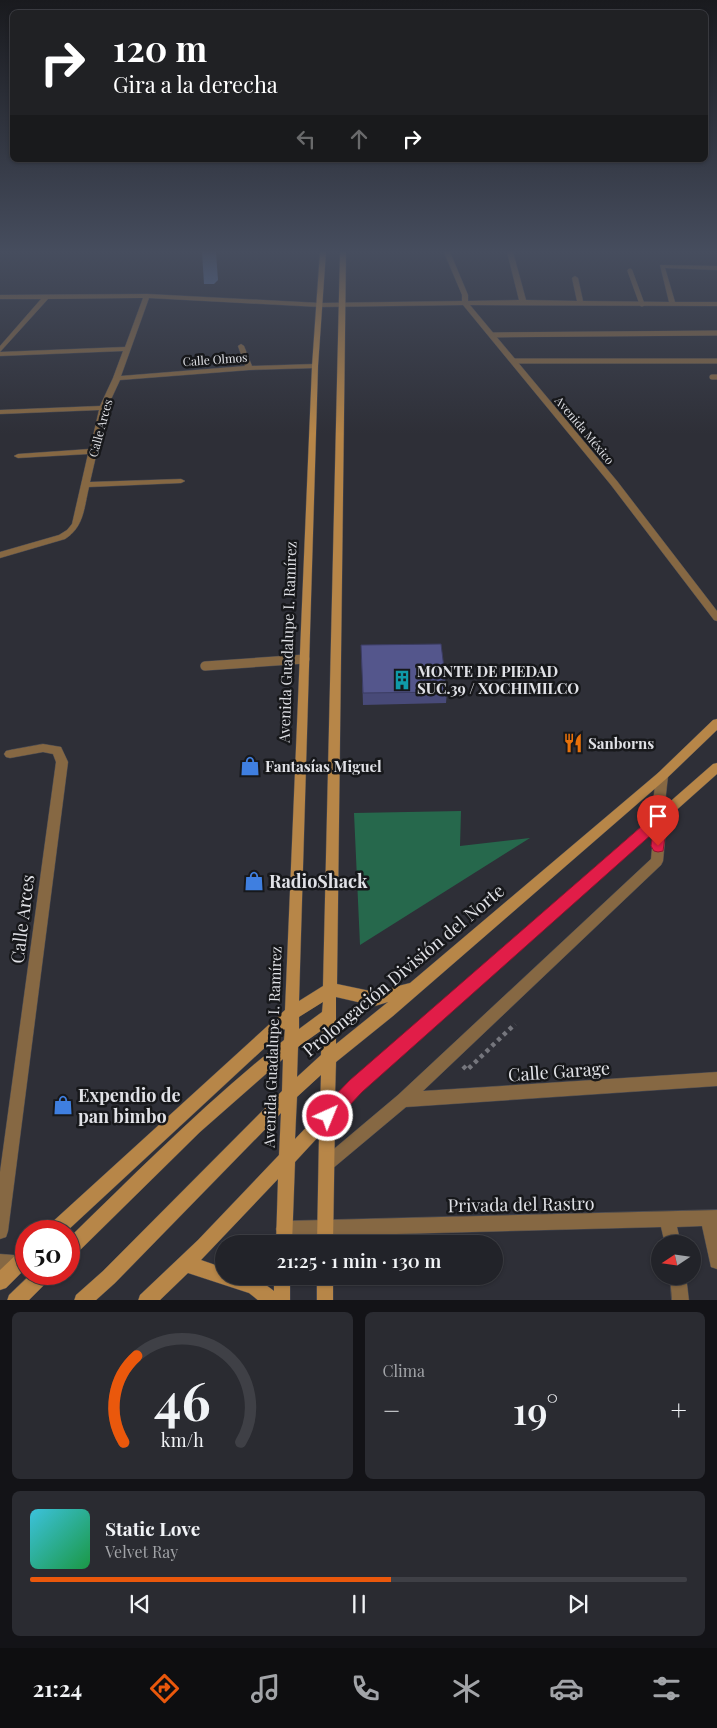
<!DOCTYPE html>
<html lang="es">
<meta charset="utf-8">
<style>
:root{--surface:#222329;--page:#2a2b31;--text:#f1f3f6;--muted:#a2a4a8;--line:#3f4046;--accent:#ea580c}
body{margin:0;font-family:"Playfair Display",serif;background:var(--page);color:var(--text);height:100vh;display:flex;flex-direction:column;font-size:19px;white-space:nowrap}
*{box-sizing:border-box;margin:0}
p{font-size:16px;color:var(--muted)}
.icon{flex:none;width:28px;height:28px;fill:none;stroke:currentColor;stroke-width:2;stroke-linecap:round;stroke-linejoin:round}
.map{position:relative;height:1300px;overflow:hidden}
.sheet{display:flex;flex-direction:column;gap:12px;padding:12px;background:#131317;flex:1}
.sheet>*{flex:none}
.top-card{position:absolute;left:10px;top:10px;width:698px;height:152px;border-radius:8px;box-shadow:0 1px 4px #0004,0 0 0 1px var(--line);background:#202124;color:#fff;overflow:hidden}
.needle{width:32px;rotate:257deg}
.buttons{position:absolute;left:651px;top:1235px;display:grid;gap:10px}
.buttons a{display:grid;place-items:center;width:50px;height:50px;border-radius:50%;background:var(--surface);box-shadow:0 1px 4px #0004,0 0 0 1px var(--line);font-size:25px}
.speed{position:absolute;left:15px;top:1220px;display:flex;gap:10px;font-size:25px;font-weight:700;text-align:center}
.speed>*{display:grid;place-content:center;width:65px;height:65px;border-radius:50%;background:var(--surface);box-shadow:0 1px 4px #0004,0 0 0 1px var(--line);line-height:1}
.speed .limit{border:8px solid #d22;background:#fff;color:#111}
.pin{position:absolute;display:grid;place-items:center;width:42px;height:42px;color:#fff;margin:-51px -21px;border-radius:50% 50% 50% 0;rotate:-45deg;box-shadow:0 0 5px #0007}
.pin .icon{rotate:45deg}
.me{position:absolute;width:55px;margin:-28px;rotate:44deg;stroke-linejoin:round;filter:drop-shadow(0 0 4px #0008)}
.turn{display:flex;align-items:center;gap:18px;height:105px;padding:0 20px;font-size:22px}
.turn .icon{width:65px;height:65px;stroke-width:2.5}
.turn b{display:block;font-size:35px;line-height:42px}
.lanes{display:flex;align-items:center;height:48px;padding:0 20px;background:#0003;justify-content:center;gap:25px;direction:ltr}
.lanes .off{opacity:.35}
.big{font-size:38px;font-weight:600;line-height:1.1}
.sheet .card{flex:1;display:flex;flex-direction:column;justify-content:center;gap:8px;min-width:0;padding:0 18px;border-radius:8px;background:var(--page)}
.sheet .dial{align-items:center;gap:0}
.dial svg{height:130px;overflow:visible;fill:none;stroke:var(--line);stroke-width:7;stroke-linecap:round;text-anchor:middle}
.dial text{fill:var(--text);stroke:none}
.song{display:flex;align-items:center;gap:15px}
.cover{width:60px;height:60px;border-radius:8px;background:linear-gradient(135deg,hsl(190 70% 55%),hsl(140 70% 35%))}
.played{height:5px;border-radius:2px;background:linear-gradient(90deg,var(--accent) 55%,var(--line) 55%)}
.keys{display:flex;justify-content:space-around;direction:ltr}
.heat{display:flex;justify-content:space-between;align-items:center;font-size:28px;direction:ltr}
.sheet .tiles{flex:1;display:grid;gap:12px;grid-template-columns:1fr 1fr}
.card:last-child{grid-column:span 2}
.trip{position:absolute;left:215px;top:1235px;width:288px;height:50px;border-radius:25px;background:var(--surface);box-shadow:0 1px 4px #0004,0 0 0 1px var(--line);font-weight:600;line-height:50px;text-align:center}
.menu{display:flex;height:80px;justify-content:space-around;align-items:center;background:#0e0e10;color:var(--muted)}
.menu .icon{width:35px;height:35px}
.menu .current{color:var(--accent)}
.menu b{font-size:22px;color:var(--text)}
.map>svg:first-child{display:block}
.green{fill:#26684c}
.water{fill:#607caf}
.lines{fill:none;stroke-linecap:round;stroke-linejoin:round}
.service-far1-casing{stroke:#4a4b53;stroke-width:5.5}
.service-casing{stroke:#4a4b53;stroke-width:10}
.minor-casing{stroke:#4a4b53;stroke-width:1}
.secondary-casing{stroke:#4a4b53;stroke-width:1}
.path{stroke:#75767d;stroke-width:4.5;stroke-dasharray:4 4;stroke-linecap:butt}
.service-far1{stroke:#866843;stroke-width:5}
.service{stroke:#866843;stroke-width:9}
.minor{fill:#866843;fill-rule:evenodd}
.secondary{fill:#b78648;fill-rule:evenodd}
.wall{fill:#484a78}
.building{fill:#54568c;stroke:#3b3c62}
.route{fill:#e11d48;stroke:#92132f}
.labels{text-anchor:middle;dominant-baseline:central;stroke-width:5;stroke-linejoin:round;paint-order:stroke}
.far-street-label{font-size:12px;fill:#e0e1e6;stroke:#17181b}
.street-label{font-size:15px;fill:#e0e1e6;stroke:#17181b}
.poi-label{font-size:15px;font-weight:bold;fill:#e0e1e6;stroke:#17181b;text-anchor:start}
.near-poi-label{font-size:18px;font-weight:bold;fill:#e0e1e6;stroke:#17181b;text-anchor:start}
.near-street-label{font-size:18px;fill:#e0e1e6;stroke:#17181b}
</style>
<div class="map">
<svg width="717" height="1301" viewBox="0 0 717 1301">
<rect width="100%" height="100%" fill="#2e2f37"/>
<polygon class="green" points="461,811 460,846 530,838 360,945 354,813"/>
<polygon class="water" points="202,252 216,252 218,280 214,284 204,284"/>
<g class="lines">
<defs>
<g id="service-far1">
<polyline points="630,271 642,304"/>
<polyline points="492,335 717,333"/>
<polyline points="514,361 717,361"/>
<polyline points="712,377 717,377"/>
</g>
<polyline id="service" points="205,666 305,659"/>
<g id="minor">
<path d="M444,252h6l18,43v6l51,-1 -12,-48h6l13,48 51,1 -5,-23 3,-2 3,2 5,23 86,1 -9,-37 57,1v4l-52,-2 10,34h42v4l-247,-1 147,176 100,130v10l-3,-1 -103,-135 -148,-180 -143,2 -171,-9 -28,78 124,-10 -7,-20 3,-2 3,2 8,20 63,-2 3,2 -3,2 -66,2 -129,10 -13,28 -17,74 91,-3 4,2 -4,2 -92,4c-5,21 -5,40 -24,52l-65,19v-6l59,-17 8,-5 5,-6 16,-70 -70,4 -4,-2 4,-2 72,-5 9,-39 -99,4v-4l100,-4 13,-28 10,-27 -123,5v-10l41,-47h-41v-4l147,-1 173,9 142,-2v-6zM143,298l-18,49 -125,5 48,-53z"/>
<polygon points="43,744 61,747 68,762 8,1231 6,1237 0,1239 0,1172 56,762 53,754 43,752 10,758 6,757 4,754 6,751 10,750"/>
<polygon points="662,771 666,773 668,776 665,803 667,817 663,861 661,865 423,1091 717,1072 717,1086 406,1107 332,1169 327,1172 322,1169 319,1164 322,1159 398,1095 651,859 655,817 653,803 656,776 658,773"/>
<polygon points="717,1210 717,1269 711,1267 702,1226 677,1227 681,1244 665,1244 661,1227 284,1237 278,1235 276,1229 278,1223 284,1221"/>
<polygon points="0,1254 26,1256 26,1272 0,1270"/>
<polygon points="670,1276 686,1276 689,1301 672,1301"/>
</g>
<g id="secondary">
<path d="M320,252h6l-8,114 -19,635 24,-15 17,-734h6l-9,732 38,8 35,-9 248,-210 55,-53 4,-1v11l-51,49 -273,237 -57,46 -1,35 16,-16 362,-317 4,-1v11l-356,317 -26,28 -2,125h-16l2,-108 -24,26 -3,82h-16l2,-65 -77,81 23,8v8c25,0 29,-1 50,15v-15h16v25h-31l-10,-8 -61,-20 -29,28h-21l2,-6 58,-55 81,-85 2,-42 -166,170 -20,18h-21l2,-6 27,-24 179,-180 1,-32 -83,73 -125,123 -6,2v-19c70,-68 138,-137 215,-198l1,-11 -218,202h-20l2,-6 236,-215 27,-644zM336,997l39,9 13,-4 -52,42zM323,1002l-1,10 -23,17v-12zM322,1030l-1,25 -24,22 1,-30zM321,1075l-1,38 -25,26 2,-42z"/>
<polygon points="26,1249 26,1268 6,1288 0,1290 0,1270 20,1251"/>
<polygon points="31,1274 51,1274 49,1280 28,1301 7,1301 9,1295"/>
<rect x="317" y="1276" width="16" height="25"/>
</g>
</defs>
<use href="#service-far1" class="service-far1-casing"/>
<use href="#service" class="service-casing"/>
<use href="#minor" class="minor-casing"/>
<use href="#secondary" class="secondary-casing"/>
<polyline class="path" points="463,1066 467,1070 515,1024"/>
<use href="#service-far1" class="service-far1"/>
<use href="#service" class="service"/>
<use href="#minor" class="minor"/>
<use href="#secondary" class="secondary"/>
</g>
<polygon class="wall" points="361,645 447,692 446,703 363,705"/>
<polygon class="building" points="441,644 447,692 363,693 361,645"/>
<linearGradient id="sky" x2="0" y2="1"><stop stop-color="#191a1e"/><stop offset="0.58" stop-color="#464d5e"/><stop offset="1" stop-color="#464d5e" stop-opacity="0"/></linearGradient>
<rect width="717" height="434" fill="url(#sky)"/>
<polygon class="route" points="661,812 666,813 668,817 663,851 658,852 654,851 651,846 653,833 362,1092 334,1122 328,1124 322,1122 319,1116 322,1109 350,1080 657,813"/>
<defs>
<symbol id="building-bare" viewBox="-9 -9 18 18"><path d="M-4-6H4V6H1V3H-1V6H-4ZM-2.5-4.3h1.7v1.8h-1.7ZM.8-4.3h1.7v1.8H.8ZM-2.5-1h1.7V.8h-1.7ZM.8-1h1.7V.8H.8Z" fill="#0f9aa8" stroke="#17181b" stroke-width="2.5" paint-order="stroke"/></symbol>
<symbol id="restaurant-bare" viewBox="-9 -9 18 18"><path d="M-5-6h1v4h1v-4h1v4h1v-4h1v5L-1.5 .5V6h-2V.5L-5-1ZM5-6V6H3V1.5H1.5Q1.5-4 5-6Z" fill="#e8710a" stroke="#17181b" stroke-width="2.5" paint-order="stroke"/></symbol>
<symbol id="shop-bare" viewBox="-9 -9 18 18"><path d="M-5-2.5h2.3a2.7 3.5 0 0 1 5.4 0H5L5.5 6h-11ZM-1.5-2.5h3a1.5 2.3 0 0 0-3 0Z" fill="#3f7fe0" stroke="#17181b" stroke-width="2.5" paint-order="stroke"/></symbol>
</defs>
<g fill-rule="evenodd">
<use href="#building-bare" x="388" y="666" width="28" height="28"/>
<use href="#restaurant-bare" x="559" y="729" width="28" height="28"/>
<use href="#shop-bare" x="236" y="752" width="28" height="28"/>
<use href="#shop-bare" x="240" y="867" width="28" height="28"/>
<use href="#shop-bare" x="49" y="1091" width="28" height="28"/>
</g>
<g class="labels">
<g class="far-street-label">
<text transform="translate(215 359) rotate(-4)">Calle Olmos</text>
<text transform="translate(100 428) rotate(-75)">Calle Arces</text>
<text transform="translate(585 430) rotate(50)">Avenida México</text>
</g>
<g class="street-label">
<text transform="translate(287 642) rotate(-88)">Avenida Guadalupe I. Ramírez</text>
<text transform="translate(272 1047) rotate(-88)">Avenida Guadalupe I. Ramírez</text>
</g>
<g class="poi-label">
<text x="417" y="671">MONTE DE PIEDAD<tspan x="417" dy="17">SUC.39 / XOCHIMILCO</tspan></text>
<text x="588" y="743">Sanborns</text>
<text x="265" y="766">Fantasías Miguel</text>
</g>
<g class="near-poi-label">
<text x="269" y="881">RadioShack</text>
<text x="78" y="1095">Expendio de<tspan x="78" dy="21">pan bimbo</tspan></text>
</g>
<g class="near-street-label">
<text transform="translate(22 919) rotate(-83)">Calle Arces</text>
<text transform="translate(403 970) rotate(-40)">Prolongación División del Norte</text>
<text transform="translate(559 1071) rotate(-4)">Calle Garage</text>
<text transform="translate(521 1204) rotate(-1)">Privada del Rastro</text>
</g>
</g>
</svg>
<div class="buttons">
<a><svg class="needle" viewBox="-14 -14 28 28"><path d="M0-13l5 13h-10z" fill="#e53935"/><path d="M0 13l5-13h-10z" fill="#a2a4a8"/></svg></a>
</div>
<div class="speed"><div class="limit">50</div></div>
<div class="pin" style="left:658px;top:846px;background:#d93025"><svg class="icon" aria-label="arrive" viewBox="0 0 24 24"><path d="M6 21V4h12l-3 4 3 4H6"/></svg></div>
<svg class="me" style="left:328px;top:1116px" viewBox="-20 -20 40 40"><circle r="17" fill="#e11d48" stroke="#fff" stroke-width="3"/><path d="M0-11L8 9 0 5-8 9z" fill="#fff"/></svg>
<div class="trip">21:25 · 1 min · 130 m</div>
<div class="top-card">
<div class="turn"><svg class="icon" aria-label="right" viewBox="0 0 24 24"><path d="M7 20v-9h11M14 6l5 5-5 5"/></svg><div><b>120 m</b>Gira a la derecha</div></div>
<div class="lanes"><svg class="icon off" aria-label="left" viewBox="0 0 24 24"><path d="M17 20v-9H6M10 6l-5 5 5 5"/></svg><svg class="icon off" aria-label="ahead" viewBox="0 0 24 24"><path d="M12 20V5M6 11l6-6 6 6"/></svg><svg class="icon" aria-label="right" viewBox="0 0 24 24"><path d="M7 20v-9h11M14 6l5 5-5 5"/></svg></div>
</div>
</div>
<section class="sheet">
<div class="tiles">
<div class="card dial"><svg viewBox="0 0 100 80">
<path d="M14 69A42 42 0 1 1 86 69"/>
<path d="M14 69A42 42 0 0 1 22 16" stroke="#ea580c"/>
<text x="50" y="56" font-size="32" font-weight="700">46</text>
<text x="50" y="72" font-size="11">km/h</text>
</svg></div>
<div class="card"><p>Clima</p>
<div class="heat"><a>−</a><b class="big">19°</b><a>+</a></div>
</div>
<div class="card">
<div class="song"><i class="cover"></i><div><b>Static Love</b><p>Velvet Ray</p></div></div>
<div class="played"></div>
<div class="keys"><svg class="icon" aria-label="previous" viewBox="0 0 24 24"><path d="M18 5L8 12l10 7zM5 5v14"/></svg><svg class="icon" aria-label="pause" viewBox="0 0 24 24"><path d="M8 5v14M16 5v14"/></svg><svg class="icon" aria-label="next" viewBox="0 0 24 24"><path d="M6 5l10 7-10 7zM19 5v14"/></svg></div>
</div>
</div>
</section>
<nav class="menu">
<b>21:24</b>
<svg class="icon current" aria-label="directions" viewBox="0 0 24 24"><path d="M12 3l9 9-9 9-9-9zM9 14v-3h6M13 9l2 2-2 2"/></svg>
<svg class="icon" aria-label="music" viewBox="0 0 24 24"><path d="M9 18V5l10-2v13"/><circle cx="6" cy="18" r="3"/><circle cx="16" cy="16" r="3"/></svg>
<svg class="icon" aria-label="phone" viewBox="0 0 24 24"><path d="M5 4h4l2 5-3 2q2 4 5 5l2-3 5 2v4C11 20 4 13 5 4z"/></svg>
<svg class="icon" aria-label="climate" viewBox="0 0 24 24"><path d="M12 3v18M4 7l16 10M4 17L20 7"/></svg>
<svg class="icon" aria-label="car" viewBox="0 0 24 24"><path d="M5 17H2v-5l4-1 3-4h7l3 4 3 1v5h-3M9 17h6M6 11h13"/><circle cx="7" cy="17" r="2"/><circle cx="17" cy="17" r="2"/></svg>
<svg class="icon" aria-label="filters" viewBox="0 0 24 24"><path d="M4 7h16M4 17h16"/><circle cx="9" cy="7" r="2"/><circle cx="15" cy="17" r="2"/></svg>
</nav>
